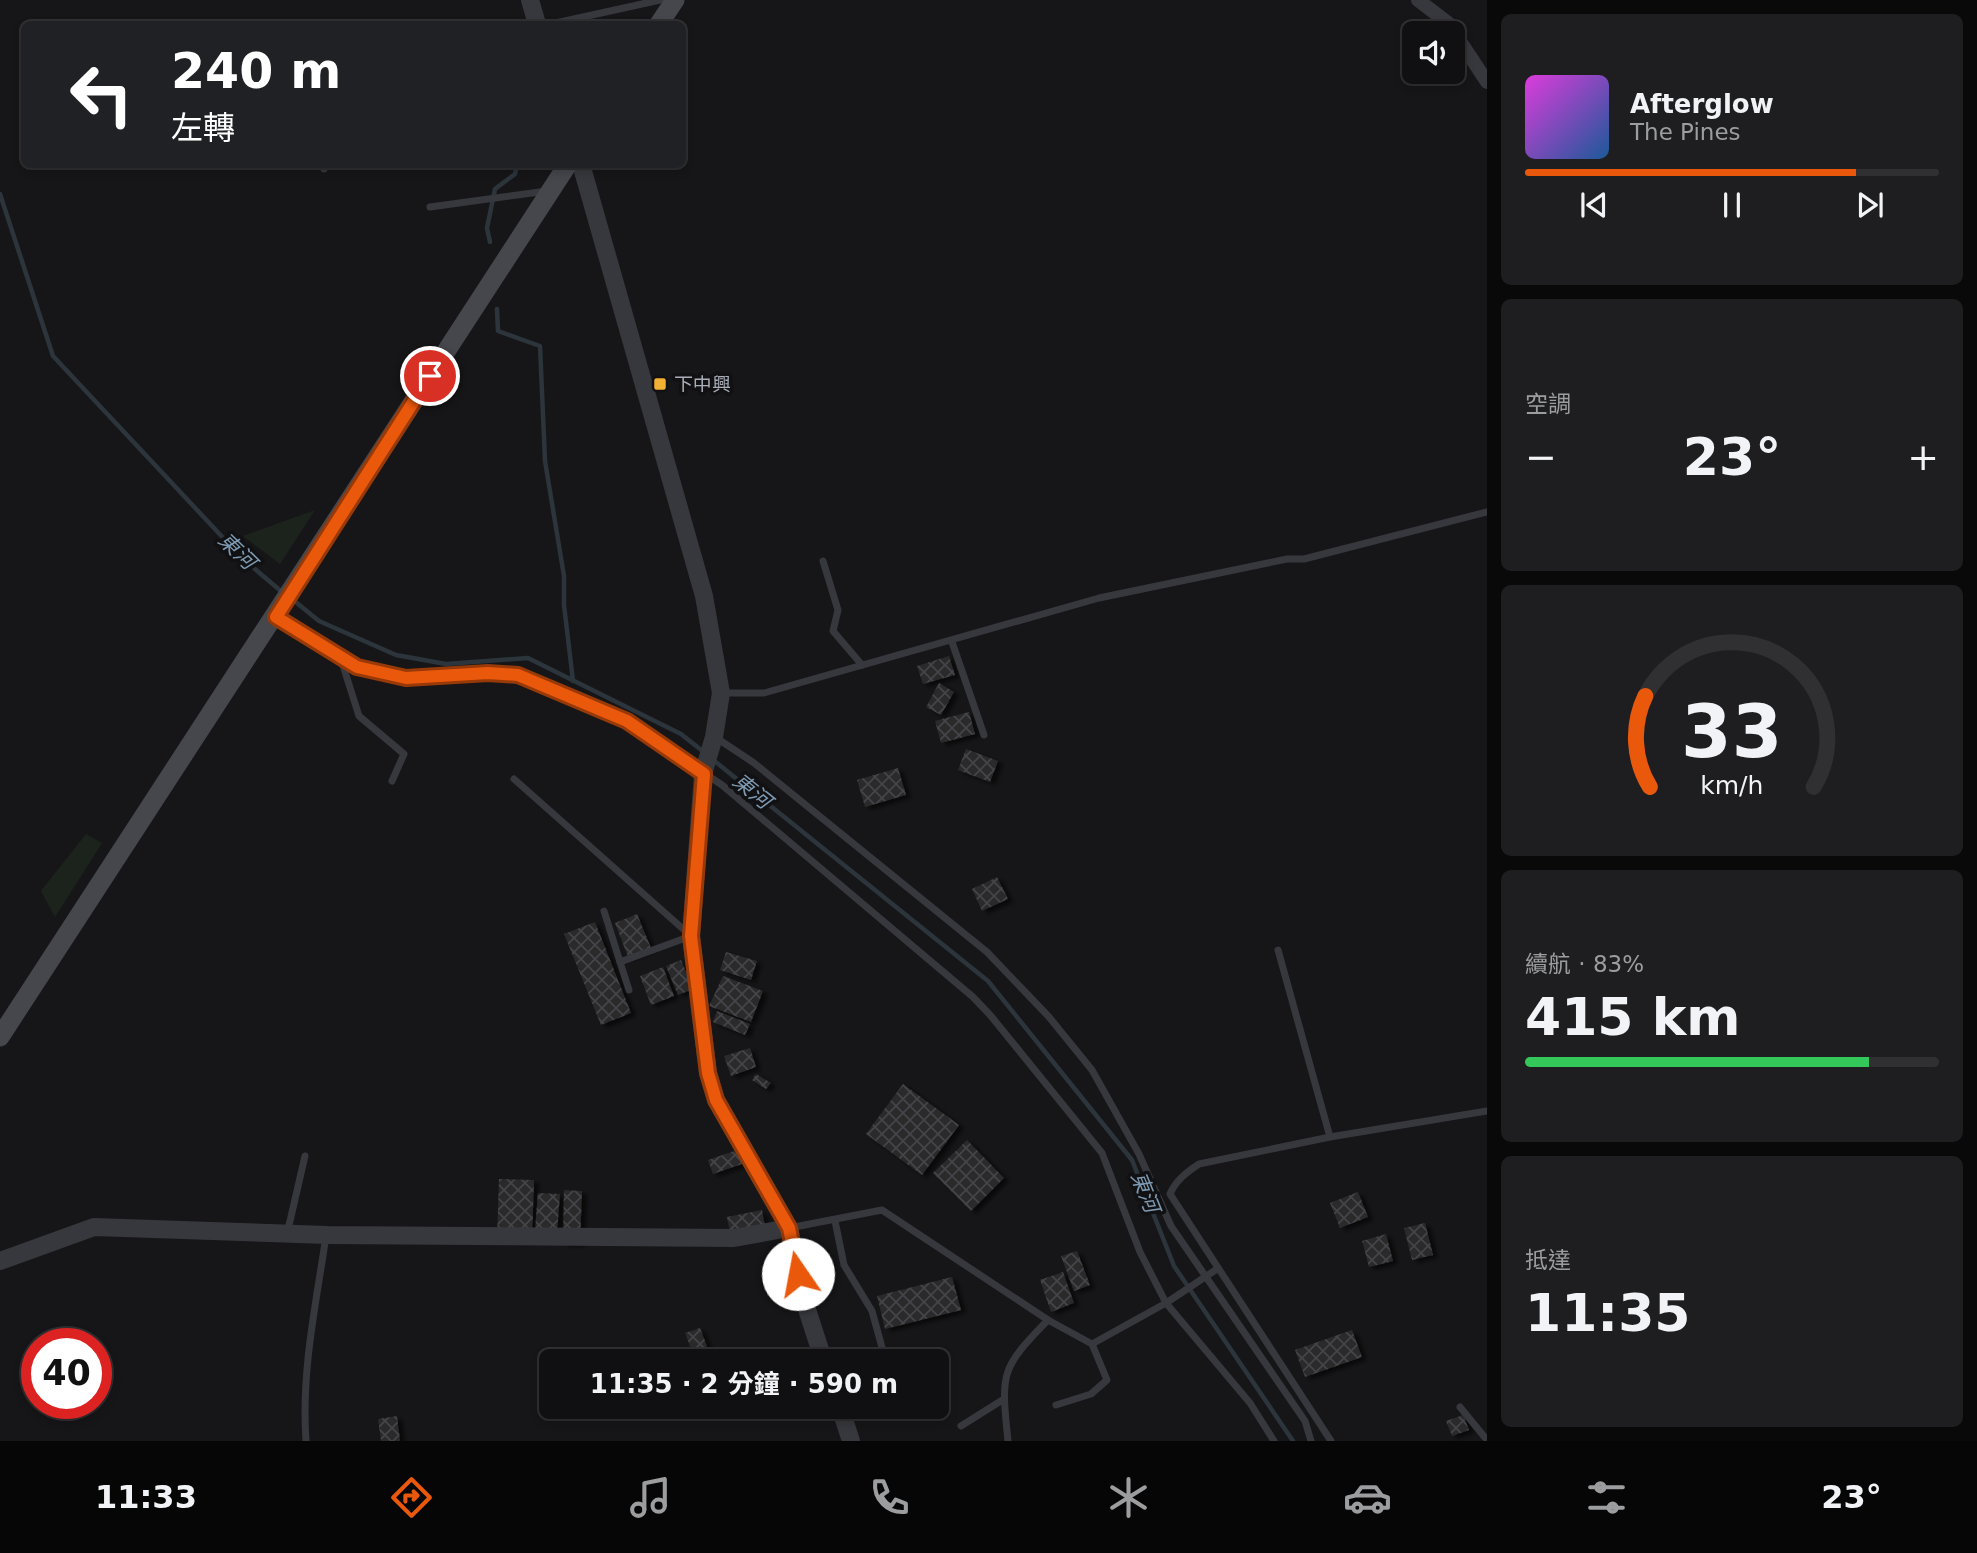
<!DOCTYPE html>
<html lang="zh-TW">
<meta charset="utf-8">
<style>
:root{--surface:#101012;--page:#1e1e20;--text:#f1f3f6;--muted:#9c9d9f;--line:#303032;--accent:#ea580c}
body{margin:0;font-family:"DejaVu Sans","Noto Sans TC",sans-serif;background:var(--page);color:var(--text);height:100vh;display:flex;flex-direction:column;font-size:26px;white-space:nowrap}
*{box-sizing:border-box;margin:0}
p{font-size:23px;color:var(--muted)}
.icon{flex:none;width:38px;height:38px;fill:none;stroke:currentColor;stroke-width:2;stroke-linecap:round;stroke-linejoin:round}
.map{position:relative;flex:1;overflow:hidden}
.sheet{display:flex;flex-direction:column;gap:14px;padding:14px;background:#09090a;width:490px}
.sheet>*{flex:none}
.banner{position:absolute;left:21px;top:21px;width:665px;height:147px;border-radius:10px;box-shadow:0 4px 10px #0003,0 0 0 2px var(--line);background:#202124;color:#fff;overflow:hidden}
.buttons{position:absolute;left:1402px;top:21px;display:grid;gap:14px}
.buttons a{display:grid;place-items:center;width:63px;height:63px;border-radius:10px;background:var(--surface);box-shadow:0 4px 10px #0003,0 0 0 2px var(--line);font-size:35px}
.speed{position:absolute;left:21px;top:1328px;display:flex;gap:14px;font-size:35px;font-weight:700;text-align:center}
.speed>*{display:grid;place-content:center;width:91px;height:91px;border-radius:50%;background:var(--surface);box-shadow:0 4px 10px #0003,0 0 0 2px var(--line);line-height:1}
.speed .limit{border:10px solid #d22;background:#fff;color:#111}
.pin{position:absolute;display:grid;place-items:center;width:60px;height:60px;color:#fff;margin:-30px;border:4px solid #fff;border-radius:50%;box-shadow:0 2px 7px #0007}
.me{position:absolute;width:77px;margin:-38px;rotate:348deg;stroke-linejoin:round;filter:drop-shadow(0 0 5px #0008)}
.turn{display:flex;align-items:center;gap:24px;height:147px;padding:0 35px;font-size:32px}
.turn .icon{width:91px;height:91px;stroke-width:2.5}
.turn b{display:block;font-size:49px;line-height:60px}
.big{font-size:52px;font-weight:700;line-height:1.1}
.sheet .tile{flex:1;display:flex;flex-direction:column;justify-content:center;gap:10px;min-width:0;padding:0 24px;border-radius:10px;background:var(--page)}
.sheet .dial{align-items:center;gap:0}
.dial svg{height:182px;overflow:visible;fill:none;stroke:var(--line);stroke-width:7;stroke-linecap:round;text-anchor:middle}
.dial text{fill:var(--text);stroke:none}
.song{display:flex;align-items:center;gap:21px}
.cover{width:84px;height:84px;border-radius:10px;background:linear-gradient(135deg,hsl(300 70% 55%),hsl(210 70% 35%))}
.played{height:7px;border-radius:4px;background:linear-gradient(90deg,var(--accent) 80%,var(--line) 80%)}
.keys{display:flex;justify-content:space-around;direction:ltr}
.heat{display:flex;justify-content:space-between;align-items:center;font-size:38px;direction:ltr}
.charge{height:10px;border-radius:5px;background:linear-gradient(90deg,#34c759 83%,var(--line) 0)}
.trip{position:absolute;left:539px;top:1349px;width:410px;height:70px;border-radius:10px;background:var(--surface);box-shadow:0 4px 10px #0003,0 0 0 2px var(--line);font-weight:700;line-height:70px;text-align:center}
.tabs{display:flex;height:112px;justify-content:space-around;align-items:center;background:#060607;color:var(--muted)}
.tabs .icon{width:49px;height:49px}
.tabs .current{color:var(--accent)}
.tabs b{font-size:32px;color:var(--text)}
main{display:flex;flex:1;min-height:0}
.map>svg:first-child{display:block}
.green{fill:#1c231d}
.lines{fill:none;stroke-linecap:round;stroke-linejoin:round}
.stream{stroke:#2c353c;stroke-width:4.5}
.building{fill:url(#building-cross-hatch);filter:url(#shadow)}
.service{stroke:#37383d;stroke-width:7}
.minor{stroke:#37383d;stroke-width:14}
.tertiary{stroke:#37383d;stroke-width:18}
.secondary{stroke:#45474d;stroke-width:19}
.route-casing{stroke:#983908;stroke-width:18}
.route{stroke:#ea580c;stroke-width:12}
.poi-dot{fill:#f2b134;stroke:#111113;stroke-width:2.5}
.labels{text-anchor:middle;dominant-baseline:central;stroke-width:7;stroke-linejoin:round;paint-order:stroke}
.poi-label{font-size:19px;fill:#a8adb8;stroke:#111113;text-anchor:start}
.water-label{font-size:21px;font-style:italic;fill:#7f9bb3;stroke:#111113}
</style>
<main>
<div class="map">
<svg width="1487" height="1441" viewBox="0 0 1487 1441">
<defs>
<pattern id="building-cross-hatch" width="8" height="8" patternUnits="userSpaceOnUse" patternTransform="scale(1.75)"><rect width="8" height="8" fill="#29292c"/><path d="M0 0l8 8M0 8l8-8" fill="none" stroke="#454548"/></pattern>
<filter id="shadow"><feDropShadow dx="5" dy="3" stdDeviation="2" flood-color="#0009"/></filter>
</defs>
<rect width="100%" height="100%" fill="#161618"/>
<g class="green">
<polygon points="315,510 280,564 243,536"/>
<polygon points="86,834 102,843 55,917 41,891"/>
</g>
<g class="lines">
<g class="stream">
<polyline points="0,194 53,356 242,558 282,592"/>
<polyline points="490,242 487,228 495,189 515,174 517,164"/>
<polyline points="497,309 498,331 540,346 545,461 564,576 564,605 573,681"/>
<polyline points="292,599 319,621 396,655 446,664 528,658 681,734 705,753"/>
<polyline points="712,759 988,981 1132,1160 1174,1266 1293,1441"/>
</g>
</g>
<g class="building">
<polygon points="949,656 955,675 923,684 917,666"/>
<polygon points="939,683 954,692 941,715 926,707"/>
<polygon points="969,712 975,734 941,743 935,721"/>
<polygon points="966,749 998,761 990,782 958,770"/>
<polygon points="898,768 906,795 865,807 857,780"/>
<polygon points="997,877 1008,899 982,911 972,889"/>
<polygon points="637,914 651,948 628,957 615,923"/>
<polygon points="595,922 631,1013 601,1025 564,934"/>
<polygon points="726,952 757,961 751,980 720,970"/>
<polygon points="681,960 693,989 678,995 666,966"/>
<polygon points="663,967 674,996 651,1005 640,976"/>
<polygon points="723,976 763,991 751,1022 709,1006"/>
<polygon points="717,1011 750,1024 745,1035 713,1022"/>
<polygon points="750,1048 756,1067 731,1076 724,1056"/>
<polygon points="756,1074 771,1083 766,1089 752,1080"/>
<polygon points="903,1084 959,1125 922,1175 866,1134"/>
<polygon points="967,1140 1004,1178 971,1211 933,1173"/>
<polygon points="737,1150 742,1164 713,1174 708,1160"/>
<polygon points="499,1179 534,1180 532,1241 497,1239"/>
<polygon points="564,1190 582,1191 580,1244 563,1243"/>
<polygon points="1358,1192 1368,1217 1340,1228 1330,1203"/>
<polygon points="538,1193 560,1194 557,1233 535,1231"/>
<polygon points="762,1210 766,1231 731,1238 727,1217"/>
<polygon points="1425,1223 1433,1255 1412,1260 1404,1228"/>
<polygon points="1386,1234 1393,1261 1369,1267 1362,1241"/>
<polygon points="1077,1251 1090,1285 1074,1291 1061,1256"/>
<polygon points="1063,1272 1074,1303 1051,1312 1040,1280"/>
<polygon points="952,1277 961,1310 885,1329 877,1296"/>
<polygon points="700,1328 713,1362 696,1362 685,1333"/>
<polygon points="1352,1330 1362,1357 1305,1377 1295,1350"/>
<polygon points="1463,1415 1469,1430 1452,1436 1446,1421"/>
<polygon points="397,1416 400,1441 381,1441 378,1419"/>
</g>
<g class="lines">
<g class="service">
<polyline points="551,24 660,0"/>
<polyline points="324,164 324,169"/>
<polyline points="430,207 547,191"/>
<polyline points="823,561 838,610 833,631 862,665"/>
<polyline points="277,617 357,667 406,678 488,673 518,675 627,721 722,785 973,997 991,1016 1102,1153 1140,1252 1166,1303 1250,1403 1274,1441"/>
<polyline points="952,642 984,735"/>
<polyline points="340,656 359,716 404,754 392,781"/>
<polyline points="721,693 764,693 1099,598 1287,559 1304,559 1487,512"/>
<polyline points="715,737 754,763 987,952 1049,1017 1092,1070 1139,1154 1171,1226 1305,1421 1311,1441"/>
<polyline points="514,779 691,936 620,962 604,911"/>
<polyline points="1278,950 1330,1137"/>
<polyline points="620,962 629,990"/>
<polyline points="835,1221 844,1265 872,1311 886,1362"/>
<polyline points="789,1228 882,1210 1048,1320 1092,1344 1166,1303 1217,1269"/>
<polyline points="287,1234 305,1156"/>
<polyline points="1056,1405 1091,1394 1107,1380 1092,1344"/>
<polyline points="1460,1407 1487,1440"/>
<polyline points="961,1426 1004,1399"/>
<path d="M306,1441c-5,-69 10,-137 20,-205"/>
<path d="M1008,1441c-7,-68 -8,-72 40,-121"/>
<path d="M1331,1441l-161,-247c6,-14 17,-22 29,-30l131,-27 157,-26"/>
</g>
<polyline class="minor" points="1418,0 1448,23 1487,82"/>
<g class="tertiary">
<polyline points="530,0 537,24"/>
<polyline points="581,164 704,596 721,693 714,737 703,774 691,936 708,1073 716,1100 789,1228 803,1297 824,1362"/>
<polyline points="0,1261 94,1227 327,1235 734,1238 789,1228"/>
<polyline points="840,1407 851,1441"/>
</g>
<g class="secondary">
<polyline points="659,24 675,0"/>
<polyline points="0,1037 568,164"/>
</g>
</g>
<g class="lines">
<defs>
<polyline id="route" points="430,376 276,617 357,667 406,678 488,673 518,675 627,721 704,774 691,936 708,1073 716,1100 789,1228 798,1274"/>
</defs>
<use href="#route" class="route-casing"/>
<use href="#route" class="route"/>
</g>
<rect class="poi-dot" x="653" y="377" width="14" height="14" rx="3.5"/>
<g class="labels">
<g class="poi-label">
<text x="674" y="384">下中興</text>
</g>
<g class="water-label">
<text transform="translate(237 551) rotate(44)">東河</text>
<text transform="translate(752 791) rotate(39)">東河</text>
<text transform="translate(1145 1192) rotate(68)">東河</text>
</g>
</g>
</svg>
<div class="buttons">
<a><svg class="icon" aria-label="sound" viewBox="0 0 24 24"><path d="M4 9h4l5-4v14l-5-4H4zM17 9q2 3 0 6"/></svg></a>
</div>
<div class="speed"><div class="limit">40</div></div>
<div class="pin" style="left:430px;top:376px;background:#d93025"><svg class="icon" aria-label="arrive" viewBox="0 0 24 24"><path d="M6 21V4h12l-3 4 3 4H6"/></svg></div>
<svg class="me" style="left:798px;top:1274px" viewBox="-20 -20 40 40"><circle r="19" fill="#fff"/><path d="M0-13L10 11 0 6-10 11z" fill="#ea580c"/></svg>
<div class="trip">11:35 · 2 分鐘 · 590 m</div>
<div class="banner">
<div class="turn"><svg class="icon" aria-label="left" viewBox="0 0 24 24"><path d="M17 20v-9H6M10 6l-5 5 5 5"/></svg><div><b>240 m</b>左轉</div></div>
</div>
</div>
<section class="sheet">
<div class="tile">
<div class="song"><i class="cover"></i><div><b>Afterglow</b><p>The Pines</p></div></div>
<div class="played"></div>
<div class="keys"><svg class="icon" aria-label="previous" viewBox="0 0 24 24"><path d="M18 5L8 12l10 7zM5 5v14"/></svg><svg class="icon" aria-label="pause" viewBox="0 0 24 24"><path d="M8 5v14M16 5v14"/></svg><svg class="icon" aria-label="next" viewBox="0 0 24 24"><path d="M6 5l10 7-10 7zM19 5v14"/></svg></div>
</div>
<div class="tile"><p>空調</p>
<div class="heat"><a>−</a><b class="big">23°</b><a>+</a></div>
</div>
<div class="tile dial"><svg viewBox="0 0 100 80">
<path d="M14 69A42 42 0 1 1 86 69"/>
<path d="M14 69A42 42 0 0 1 12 29" stroke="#ea580c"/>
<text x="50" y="56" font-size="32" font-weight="700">33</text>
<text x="50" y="72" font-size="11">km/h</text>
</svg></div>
<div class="tile"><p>續航 · 83%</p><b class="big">415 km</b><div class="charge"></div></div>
<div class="tile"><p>抵達</p><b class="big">11:35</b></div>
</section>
</main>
<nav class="tabs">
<b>11:33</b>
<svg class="icon current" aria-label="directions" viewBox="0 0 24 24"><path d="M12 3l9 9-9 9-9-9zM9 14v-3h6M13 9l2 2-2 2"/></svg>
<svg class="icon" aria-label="music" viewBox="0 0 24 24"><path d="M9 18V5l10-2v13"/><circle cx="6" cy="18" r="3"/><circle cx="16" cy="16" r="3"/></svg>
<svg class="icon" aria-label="phone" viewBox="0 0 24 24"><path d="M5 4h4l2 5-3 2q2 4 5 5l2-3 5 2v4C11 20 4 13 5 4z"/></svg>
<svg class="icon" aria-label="climate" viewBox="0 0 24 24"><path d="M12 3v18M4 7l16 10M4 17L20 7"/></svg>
<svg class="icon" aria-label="car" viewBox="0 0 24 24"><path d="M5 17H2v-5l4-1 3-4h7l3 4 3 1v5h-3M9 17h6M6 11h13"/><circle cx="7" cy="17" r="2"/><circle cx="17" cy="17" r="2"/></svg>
<svg class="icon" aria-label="filters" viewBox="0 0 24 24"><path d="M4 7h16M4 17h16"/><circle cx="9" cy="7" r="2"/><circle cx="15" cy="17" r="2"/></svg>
<b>23°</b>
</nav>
